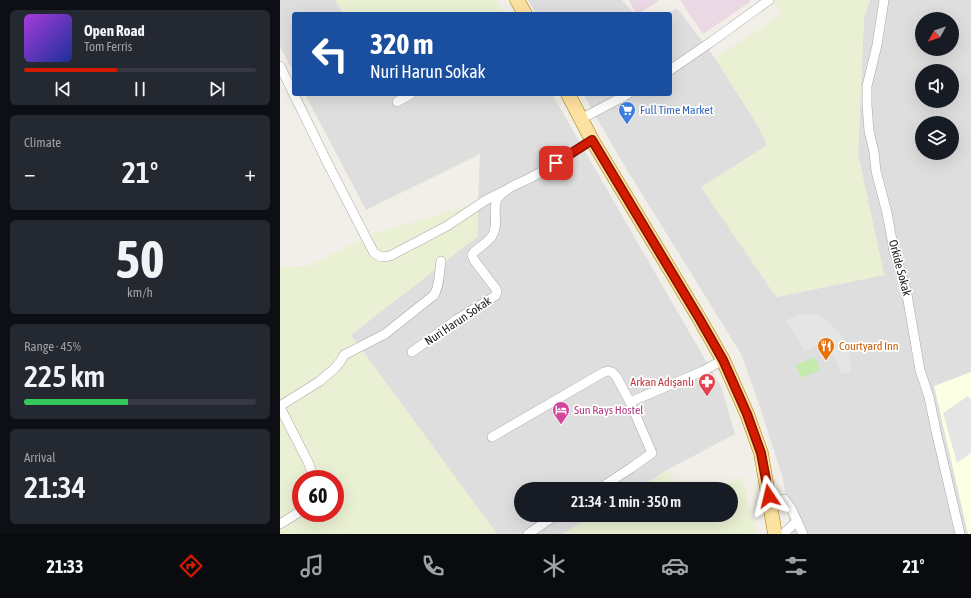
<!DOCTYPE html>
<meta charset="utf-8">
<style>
:root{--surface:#171b24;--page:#242831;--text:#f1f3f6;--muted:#9ea1a6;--line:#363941;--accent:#d21b00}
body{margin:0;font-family:"Asap Condensed",sans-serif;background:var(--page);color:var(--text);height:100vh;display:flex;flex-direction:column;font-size:15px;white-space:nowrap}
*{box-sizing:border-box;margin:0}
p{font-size:13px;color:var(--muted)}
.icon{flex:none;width:22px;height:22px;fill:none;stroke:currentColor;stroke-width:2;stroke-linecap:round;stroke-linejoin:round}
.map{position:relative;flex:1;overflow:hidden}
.side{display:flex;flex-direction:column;gap:10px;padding:10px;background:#0d0f14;width:280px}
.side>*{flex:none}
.top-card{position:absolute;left:12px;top:12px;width:380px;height:84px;border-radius:4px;box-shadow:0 4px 16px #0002;background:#1a4fa0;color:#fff;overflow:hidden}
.needle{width:26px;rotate:230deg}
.tools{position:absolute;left:635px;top:12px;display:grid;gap:8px}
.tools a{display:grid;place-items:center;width:44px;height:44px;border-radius:50%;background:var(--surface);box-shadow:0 4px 16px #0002;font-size:20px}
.speed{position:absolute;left:12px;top:470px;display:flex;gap:8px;font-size:20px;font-weight:700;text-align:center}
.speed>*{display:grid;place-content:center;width:52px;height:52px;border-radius:50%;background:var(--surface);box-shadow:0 4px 16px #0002;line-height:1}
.speed .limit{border:6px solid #d22;background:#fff;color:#111}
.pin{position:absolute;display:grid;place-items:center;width:34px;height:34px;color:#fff;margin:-17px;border-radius:8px;box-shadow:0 2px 6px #0006}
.me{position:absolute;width:44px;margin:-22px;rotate:350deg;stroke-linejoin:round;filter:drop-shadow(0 0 3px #0008)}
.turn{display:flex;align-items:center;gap:14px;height:84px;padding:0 12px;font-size:18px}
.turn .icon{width:52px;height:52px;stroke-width:2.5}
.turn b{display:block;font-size:28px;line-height:34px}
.big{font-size:30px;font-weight:600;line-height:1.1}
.side .tile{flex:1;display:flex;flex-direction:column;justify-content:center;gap:6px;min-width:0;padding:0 14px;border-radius:6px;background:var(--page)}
.side .dial{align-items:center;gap:0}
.dial b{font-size:52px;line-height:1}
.song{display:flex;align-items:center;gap:12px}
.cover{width:48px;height:48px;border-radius:6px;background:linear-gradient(135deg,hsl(280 70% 55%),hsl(230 70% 35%))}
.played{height:4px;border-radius:2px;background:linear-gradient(90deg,var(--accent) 40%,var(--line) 40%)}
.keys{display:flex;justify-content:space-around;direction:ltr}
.heat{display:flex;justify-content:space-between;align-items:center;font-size:22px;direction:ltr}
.charge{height:6px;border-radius:3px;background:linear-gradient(90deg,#34c759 45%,var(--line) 0)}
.trip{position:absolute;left:234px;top:482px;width:224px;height:40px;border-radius:20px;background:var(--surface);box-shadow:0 4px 16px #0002;font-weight:600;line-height:40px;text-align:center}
.menu{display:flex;height:64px;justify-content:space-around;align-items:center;background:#090b0e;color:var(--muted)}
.menu .icon{width:28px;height:28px}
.menu .selected{color:var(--accent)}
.menu b{font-size:18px;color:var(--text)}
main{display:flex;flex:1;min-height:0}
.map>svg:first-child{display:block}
.residential{fill:#dfdede;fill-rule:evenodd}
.industrial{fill:#ead9e5}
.education{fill:#fbffe3}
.farmland{fill:#eaf0d3;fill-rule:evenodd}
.grass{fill:#c4ebad}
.parking{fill:#e5e5e5}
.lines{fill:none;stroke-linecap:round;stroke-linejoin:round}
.minor-casing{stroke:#a8a8a8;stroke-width:10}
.primary-casing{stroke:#9e7d00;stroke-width:15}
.minor{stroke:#fff;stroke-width:9}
.primary{stroke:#fde1a0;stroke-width:14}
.route-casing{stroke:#881200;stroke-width:10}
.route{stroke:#d21b00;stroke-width:7}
.labels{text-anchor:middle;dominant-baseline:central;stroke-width:3.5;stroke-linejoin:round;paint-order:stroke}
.shop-label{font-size:12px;fill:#366cbe;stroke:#fff;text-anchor:start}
.street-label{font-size:12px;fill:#212121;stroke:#fff}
.food-label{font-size:12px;fill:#c56008;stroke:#fff;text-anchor:start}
.health-label{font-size:12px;fill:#be3a42;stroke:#fff;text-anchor:end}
.hotel-label{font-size:12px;fill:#b23c85;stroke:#fff;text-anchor:start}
</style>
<main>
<section class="side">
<div class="tile">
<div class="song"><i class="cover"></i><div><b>Open Road</b><p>Tom Ferris</p></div></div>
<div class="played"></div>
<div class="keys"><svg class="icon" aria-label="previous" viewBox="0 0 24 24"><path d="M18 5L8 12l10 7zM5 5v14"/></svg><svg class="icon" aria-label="pause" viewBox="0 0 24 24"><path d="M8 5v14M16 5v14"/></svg><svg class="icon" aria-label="next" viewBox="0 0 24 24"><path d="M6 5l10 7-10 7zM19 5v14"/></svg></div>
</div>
<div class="tile"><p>Climate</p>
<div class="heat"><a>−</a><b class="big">21°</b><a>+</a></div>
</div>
<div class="tile dial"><b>50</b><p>km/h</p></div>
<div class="tile"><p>Range · 45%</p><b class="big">225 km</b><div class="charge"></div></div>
<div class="tile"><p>Arrival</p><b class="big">21:34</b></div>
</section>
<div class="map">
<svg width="691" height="534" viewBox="0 0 691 534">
<rect width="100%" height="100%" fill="#f1efe7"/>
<g class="residential">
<polygon points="0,0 55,0 64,14 14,14 14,73 0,47"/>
<polygon points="248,0 342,0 354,14 256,14"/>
<path d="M590,0h101v534h-180l-8,-55 -25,-78 -17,-47 -120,-194 -38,-66h87v-80h-3l10,-6 38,50 43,68 9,19 9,152 108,-22 -26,-121 6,-137zM642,19h30v30h-30zM642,71h30v30h-30zM642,123h30v30h-30z"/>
<polygon points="25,94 272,94 442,389 455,434 387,470 357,489 241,489 241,515 314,515 283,534 217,534 71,335 198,236 198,203 200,154 86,210"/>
</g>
<g class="industrial">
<polygon points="349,0 380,0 358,14 356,14"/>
<polygon points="400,0 469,0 470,2 423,34"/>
</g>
<polygon class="education" points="691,372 691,534 688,534 654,386"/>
<g class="farmland">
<polygon points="55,0 216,0 225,14 64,14"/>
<polygon points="492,0 590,0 584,17 578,154 604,275 496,297 421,187 487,145 478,126 435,58 501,15"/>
<path d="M198,203v33l-127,99 146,199h-217v-267l28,-1 65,-32zM21,479h34v34h-34z"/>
<polygon points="387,470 403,489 357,489"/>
<polygon points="462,477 476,534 283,534 314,515 451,515 451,489 431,489"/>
</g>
<polygon class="grass" points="535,357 540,370 521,378 516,365"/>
<g class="parking">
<polygon points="523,314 535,314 545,318 561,335 567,346 570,356 570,372 561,374 548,341 529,349 524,350 506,320"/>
<polygon points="688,396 691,400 691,453 677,463 663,413"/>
</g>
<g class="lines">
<defs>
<g id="minor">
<polyline points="604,0 597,45 587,86 587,105 589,131 594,152 596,171 607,213 614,251 626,289 640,370 649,397 656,431 680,534"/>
<polyline points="0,66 49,166 94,253 101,257 110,256 167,226 206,200 226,190"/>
<polyline points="390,70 431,42 489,0"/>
<polyline points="117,102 131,94"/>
<polyline points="301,119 348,94"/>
<path d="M132,352l44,-32 39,-24 2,-4 -1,-3 -22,-29 -2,-5 2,-3c6,-5 14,-10 18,-16 8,-12 -1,-28 6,-38 8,-11 23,-15 34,-21 20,-11 40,-24 60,-37"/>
<polyline points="350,402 423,371 443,360"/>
<path d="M0,406l40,-25 14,-12 6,-7 4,-7 41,-21 49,-39c6,-9 5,-23 7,-34"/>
<polyline points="0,407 29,464 34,479"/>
<polyline points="212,437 324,372 328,371 332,372 336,376 350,402 372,453 351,468 319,489"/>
<polyline points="504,499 512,510 523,534"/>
<polyline points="0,524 21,511"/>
<polyline points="248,534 276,515"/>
<polyline points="503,534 517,521"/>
</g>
<g id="primary">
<polyline points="237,0 245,14"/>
<polyline points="288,94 312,140 419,318 443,360 467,414 481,453 495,534"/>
</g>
</defs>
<use href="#minor" class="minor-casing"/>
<use href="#primary" class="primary-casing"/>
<use href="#minor" class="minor"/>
<use href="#primary" class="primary"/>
</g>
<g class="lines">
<defs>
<polyline id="route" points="276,163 312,140 419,318 443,360 467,414 481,453 489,496"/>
</defs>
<use href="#route" class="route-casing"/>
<use href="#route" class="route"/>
</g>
<defs>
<symbol id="supermarket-pin" viewBox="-11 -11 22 30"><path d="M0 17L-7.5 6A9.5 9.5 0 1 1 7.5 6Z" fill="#3f7fe0" stroke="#fff"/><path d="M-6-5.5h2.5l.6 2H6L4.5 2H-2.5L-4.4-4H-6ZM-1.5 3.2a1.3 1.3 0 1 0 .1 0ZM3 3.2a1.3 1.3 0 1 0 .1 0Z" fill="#fff"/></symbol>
<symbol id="restaurant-pin" viewBox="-11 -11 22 30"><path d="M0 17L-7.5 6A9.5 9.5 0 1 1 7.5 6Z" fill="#e8710a" stroke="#fff"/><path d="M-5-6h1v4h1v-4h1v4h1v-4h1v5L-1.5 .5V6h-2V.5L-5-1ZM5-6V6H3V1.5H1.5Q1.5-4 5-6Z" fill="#fff"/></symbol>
<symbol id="pharmacy-pin" viewBox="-11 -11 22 30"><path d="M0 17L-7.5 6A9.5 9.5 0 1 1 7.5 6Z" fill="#e0444e" stroke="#fff"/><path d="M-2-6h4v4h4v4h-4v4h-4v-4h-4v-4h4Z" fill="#fff"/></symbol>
<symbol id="hotel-pin" viewBox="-11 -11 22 30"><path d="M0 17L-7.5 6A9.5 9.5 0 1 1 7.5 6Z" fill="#d1479c" stroke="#fff"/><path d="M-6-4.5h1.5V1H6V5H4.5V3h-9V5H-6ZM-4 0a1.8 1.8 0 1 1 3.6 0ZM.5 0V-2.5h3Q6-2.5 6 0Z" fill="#fff"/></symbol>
</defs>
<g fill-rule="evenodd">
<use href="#supermarket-pin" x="337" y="100" width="20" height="27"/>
<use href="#restaurant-pin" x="536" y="336" width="20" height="27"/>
<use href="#pharmacy-pin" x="417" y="372" width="20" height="27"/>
<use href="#hotel-pin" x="271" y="400" width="20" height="27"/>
</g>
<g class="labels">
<g class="shop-label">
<text x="360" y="110">Full Time Market</text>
</g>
<g class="street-label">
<text transform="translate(620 268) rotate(75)">Orkide Sokak</text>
<text transform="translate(178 321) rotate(-34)">Nuri Harun Sokak</text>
</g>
<g class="food-label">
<text x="559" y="346">Courtyard Inn</text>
</g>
<g class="health-label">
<text x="414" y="382">Arkan Adışanlı</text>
</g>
<g class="hotel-label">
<text x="294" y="410">Sun Rays Hostel</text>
</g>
</g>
</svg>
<div class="tools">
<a><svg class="needle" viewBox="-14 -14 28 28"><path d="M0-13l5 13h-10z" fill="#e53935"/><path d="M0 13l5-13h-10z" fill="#9ea1a6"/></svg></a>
<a><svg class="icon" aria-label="sound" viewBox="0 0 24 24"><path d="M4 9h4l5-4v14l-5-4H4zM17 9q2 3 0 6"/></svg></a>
<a><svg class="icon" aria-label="layers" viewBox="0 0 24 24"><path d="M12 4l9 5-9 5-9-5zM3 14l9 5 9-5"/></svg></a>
</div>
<div class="speed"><div class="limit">60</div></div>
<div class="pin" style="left:276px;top:163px;background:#d93025"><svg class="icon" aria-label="arrive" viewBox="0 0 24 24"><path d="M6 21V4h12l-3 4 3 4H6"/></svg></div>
<svg class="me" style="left:489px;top:496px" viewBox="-20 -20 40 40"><path d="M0-17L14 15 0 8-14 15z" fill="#d21b00" stroke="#fff" stroke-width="4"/></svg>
<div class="trip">21:34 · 1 min · 350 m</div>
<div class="top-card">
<div class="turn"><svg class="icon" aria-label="left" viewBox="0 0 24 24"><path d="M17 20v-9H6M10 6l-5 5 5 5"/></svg><div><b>320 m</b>Nuri Harun Sokak</div></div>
</div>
</div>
</main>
<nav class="menu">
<b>21:33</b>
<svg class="icon selected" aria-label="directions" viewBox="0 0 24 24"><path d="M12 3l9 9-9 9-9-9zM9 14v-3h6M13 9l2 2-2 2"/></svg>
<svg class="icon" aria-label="music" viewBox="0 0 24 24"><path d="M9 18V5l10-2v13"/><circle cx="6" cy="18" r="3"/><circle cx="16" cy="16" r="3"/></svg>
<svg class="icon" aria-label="phone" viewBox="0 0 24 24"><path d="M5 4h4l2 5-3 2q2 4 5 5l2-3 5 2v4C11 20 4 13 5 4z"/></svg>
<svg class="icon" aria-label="climate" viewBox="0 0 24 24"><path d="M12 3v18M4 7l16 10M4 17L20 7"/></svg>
<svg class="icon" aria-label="car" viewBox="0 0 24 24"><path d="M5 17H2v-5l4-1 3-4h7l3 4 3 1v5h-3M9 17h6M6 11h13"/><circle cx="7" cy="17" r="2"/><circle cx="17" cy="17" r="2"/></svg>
<svg class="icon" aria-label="filters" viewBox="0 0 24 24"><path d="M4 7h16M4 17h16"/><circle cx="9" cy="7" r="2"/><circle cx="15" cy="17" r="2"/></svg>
<b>21°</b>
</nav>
